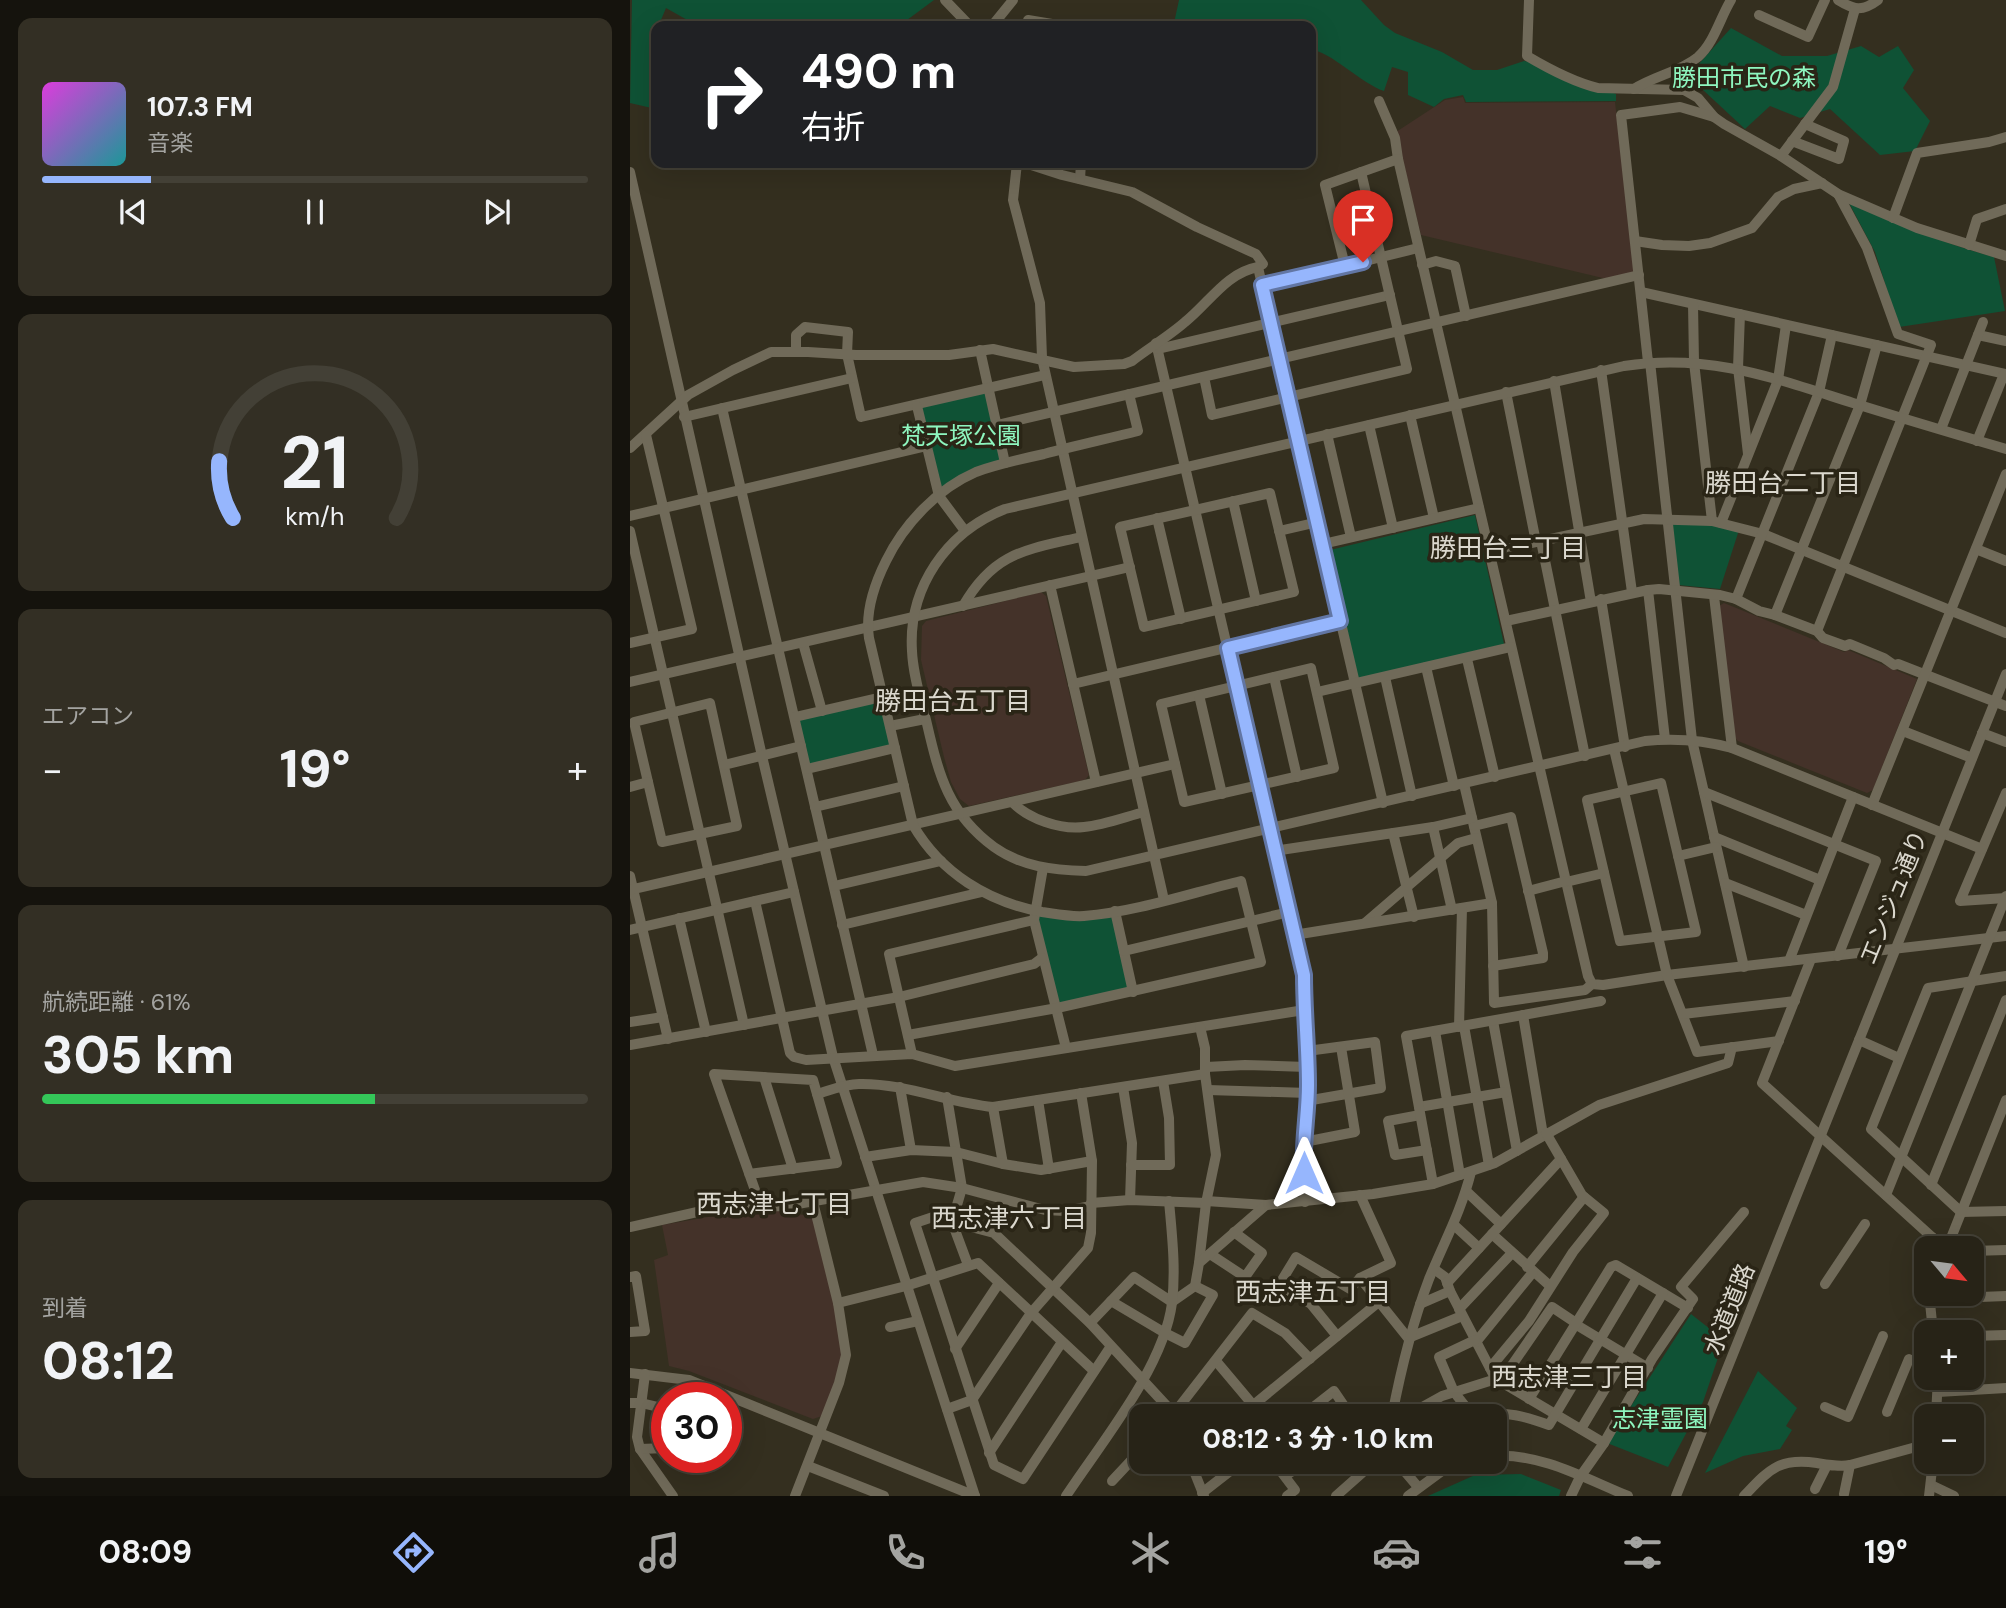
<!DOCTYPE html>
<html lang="ja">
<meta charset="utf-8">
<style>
:root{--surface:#272317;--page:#332f24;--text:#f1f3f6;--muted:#a4a4a1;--line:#434036;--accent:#96b6fd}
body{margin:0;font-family:"DM Sans","Noto Sans JP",sans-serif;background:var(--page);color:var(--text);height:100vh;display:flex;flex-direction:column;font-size:26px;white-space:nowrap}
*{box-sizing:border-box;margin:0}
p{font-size:23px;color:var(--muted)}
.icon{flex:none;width:38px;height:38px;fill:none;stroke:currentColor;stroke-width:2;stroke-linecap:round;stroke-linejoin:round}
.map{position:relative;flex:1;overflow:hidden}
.sheet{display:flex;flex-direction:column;gap:18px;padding:18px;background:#15130d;width:630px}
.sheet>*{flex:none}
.top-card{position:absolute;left:21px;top:21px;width:665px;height:147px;border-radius:14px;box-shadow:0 7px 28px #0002,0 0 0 2px var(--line);background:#202124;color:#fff;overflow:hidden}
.needle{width:46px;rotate:119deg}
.buttons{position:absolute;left:1284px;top:1236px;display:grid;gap:14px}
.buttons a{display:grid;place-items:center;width:70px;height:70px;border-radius:14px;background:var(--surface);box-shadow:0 7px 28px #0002,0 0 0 2px var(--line);font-size:35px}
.speed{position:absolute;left:21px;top:1382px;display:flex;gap:14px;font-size:35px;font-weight:700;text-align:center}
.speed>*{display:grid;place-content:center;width:91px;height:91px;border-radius:50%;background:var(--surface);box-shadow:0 7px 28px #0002,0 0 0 2px var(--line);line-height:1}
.speed .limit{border:10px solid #d22;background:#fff;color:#111}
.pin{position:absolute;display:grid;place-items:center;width:60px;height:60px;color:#fff;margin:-72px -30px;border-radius:50% 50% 50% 0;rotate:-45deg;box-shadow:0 0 7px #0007}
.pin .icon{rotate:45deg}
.me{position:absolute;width:77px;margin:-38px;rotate:0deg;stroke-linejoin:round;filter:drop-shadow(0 0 5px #0008)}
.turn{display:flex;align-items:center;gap:24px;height:147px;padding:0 35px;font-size:32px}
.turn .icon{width:91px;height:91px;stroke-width:2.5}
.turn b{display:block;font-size:49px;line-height:60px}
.big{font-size:52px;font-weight:800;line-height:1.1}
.sheet .tile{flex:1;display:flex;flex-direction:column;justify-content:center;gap:10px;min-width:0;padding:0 24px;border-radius:14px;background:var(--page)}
.sheet .dial{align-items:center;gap:0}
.dial svg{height:182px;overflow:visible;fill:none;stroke:var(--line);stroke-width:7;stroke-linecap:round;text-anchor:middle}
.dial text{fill:var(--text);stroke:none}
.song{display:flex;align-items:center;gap:21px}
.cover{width:84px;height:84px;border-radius:10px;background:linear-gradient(135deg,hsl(300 70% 55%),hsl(180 70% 35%))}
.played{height:7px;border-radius:4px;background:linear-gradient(90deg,var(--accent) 20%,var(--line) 20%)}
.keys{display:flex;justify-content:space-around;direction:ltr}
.heat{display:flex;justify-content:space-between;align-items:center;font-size:38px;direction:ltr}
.charge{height:10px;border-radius:5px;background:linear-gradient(90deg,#34c759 61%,var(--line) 0)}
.trip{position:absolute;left:499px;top:1404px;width:378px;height:70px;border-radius:14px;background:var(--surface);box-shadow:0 7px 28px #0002,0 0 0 2px var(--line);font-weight:800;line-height:70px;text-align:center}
.menu{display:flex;height:112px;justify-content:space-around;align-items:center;background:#100e09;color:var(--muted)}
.menu .icon{width:49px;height:49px}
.menu .active{color:var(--accent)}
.menu b{font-size:32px;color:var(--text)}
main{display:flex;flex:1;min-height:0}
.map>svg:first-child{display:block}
.education{fill:#443229}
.green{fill:#0f5235}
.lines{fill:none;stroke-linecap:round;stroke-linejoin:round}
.minor{stroke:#706a59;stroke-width:10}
.route-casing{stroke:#6276a4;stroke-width:18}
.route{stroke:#96b6fd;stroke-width:12}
.labels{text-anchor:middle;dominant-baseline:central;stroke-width:7;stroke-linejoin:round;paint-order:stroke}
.park-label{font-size:24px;fill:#8ef6bf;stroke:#2a2516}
.street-label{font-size:24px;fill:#dbd8ce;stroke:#2a2516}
.neighbourhood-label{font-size:26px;fill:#dbd8ce;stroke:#2a2516}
</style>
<main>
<section class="sheet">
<div class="tile">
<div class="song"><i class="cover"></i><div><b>107.3 FM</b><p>音楽</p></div></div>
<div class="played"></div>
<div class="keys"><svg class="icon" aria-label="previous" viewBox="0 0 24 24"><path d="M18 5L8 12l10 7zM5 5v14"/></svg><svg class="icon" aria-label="pause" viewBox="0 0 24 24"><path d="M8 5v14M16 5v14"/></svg><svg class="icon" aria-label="next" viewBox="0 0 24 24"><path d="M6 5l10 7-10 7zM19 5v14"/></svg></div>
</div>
<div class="tile dial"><svg viewBox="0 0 100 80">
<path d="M14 69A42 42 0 1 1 86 69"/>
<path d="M14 69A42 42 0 0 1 8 44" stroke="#96b6fd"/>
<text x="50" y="56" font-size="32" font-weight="700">21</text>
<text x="50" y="72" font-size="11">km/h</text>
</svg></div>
<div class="tile"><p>エアコン</p>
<div class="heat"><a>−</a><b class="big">19°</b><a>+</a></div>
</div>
<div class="tile"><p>航続距離 · 61%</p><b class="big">305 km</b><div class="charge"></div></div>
<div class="tile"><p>到着</p><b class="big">08:12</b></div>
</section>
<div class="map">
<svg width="1376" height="1496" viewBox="0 0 1376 1496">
<rect width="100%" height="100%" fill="#342f1f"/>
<g class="education">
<polygon points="833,97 835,103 985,102 1004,270 1001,274 977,279 791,235 766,132 815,100"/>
<polygon points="411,592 416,596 459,775 455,780 339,806 330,799 321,782 314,757 291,660 292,626 296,621"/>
<polygon points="1094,603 1214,652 1218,650 1287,679 1243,790 1237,793 1108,741 1104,737 1089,606"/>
<polygon points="153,1211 183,1217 211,1333 211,1370 192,1416 183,1419 59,1371 39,1366 24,1260 38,1255 32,1225 101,1213"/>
</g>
<g class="green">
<polygon points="2,0 304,0 269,26 68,26 36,8 23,39 26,42 26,109 0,103"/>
<path d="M549,0h182l23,25 11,8 47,19 31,18h24l27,-9 6,1 86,32v7l-150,1 -3,-7 -19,4 -10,8 -26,-12v-23l-16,-5 -8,24c-22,-7 -55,-41 -73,-41v-24h-127l-10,-3z"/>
<polygon points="1101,28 1152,56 1197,56 1231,46 1249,57 1268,46 1284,70 1273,88 1300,121 1285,151 1250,155 1200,109 1170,118 1140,106 1115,129 1058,76"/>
<path d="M1219,203c48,22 95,40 145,54l11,54 -106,16 -24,-75z"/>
<polygon points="357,392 373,462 310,493 290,407"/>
<polygon points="845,515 874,644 728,679 700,550"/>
<polygon points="1039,521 1082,523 1109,530 1090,589 1048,585"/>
<polygon points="252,697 265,748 177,769 165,717"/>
<polygon points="483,913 500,990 430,1005 407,921 408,914"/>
<polygon points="1061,1314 1094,1340 1073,1402 1038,1467 977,1443"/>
<polygon points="1128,1371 1167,1408 1156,1426 1162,1430 1150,1449 1113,1456 1075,1473"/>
<polygon points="891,1474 931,1490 929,1496 798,1496 845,1475"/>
</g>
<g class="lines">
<g class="minor">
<polyline points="315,0 340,26"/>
<path d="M899,0l-2,56c22,13 46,26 71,32l86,2 14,8 16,19 10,7 57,32 57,38 79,34 89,28"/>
<path d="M1208,0c16,10 24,12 40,0"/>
<polyline points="1129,15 1178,37 1195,0"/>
<polyline points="362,26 383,0"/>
<polyline points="397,26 398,20 422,24 422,26"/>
<path d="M1004,89c20,-13 46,-17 64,-32 16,-14 22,-39 33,-57"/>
<polyline points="749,101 765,138 768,159"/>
<polyline points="1162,141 1209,159 1214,141 1175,124"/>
<polyline points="1151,156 1203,87 1225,9"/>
<polyline points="387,163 383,200 410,303 412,358 534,900"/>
<polyline points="395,163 432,175 502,192 567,227 626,254 633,264 628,267 632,285 753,803"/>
<polyline points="0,172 132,756 203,1057 345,1496"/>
<polyline points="450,179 451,163"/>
<polyline points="1263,218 1287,153 1359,142 1376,137"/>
<polyline points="1005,241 1032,245 1059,246 1080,243 1122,228 1148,197 1164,189 1192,183"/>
<polyline points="1339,245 1347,219 1376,209"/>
<polyline points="792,265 806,261 825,266 836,316"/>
<polyline points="715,266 788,248"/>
<polyline points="632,285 715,266 695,185 768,159 958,976 962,984 973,985 1037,975 1376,936"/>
<polyline points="1011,292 1376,374"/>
<polyline points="1063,304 1064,362 1082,521"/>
<polyline points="1110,314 1108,368 1118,454"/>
<polyline points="1348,335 1376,341"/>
<polyline points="526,343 674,975 674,1010 678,1085 672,1152 675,1202"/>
<polyline points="528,349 760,295"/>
<polyline points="350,350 375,463"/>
<polyline points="166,352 166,335 175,327 218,332 217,354 231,417 415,375"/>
<polyline points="1018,362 991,115 1050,107 1084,117"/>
<polyline points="1020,362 1062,740 1114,967"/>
<polyline points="971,370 1002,592"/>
<polyline points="574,377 582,415 777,369 731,172"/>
<polyline points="924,381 961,602"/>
<polyline points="876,392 906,542"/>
<polyline points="287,406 309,496 335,531"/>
<polyline points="92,408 243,1055"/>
<polyline points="780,415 804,518"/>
<polyline points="54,417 222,378"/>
<polyline points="367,425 1009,275"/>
<polyline points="739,425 763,528"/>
<polyline points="1311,429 1353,322"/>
<polyline points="697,434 721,537"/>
<polyline points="1347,441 1374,374"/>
<path d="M0,448l58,-53 45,-25 38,-18h37l48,3h93l44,-6 81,18 50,-3 8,-3c17,-13 37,-25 53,-39 24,-19 41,-49 73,-55"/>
<polygon points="640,493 664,592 514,627 490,527"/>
<polyline points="603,501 626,601"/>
<polyline points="0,516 297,446"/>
<polyline points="527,518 551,619"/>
<polyline points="1091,523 1148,380 1156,325"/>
<polyline points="0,531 114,1025"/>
<polyline points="649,531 688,522"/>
<polyline points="911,541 955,756"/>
<polyline points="693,544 849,508"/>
<polyline points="1346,549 1376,561"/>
<polyline points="860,552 1014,519 1082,521 1133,534 1376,633"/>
<polyline points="420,585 466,782"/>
<polyline points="1018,590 1035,739"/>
<polyline points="1084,596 1102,748"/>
<polyline points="971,599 995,747"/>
<polyline points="1106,599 1189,392 1202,335"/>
<path d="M333,606c31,-54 62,-56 118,-69"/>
<polyline points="1145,615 1230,405 1247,345"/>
<polyline points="876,621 1018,590 1029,589 1090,595 1106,599 1129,611 1145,615 1187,631 1193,638 1215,646 1220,644 1254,658 1264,665 1268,664 1376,706"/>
<polyline points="1187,631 1301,345 1268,334 1237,248 1208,194"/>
<polyline points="0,643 62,629 16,435"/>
<polyline points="173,643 192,711"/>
<polyline points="837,659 865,777"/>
<polyline points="796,667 824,786"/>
<polygon points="681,668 704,768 554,802 531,704"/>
<polyline points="644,677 667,777"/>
<polyline points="755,677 782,796"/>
<polyline points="0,682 500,567"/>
<polyline points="443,684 710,621"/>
<polyline points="687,692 881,647"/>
<polyline points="569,695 592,794"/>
<polygon points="80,703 107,826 32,842 4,722"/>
<polyline points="165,717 252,697"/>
<polyline points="260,726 295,719"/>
<polyline points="1273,731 1342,758"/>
<polyline points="1352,733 1376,742"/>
<polyline points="984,749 1037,975 1067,1052 1149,1041"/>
<polyline points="94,765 171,746"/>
<polyline points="177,769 265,748"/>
<polygon points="1031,783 1066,932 990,941 957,800"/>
<polyline points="834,784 862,903 864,1003 955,990 962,984"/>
<polyline points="0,787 18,782"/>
<polyline points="1074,792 1246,861 1208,956"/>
<polyline points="1376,793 1330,901 1376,898"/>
<path d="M382,802c17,17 48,28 72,25 20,-2 41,-10 60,-15"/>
<polyline points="1242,805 1376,474"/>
<polyline points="185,807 274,786"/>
<polyline points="844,826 881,817 913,953 913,958 863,966"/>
<polyline points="803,827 822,910"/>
<polyline points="763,833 784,917"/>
<polyline points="1084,837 1190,880"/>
<path d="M1352,849l-250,-101c-29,-8 -57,-10 -87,-7l-559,130c-33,-1 -64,-4 -92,-24 -45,-33 -55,-71 -67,-123 -6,-24 -14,-49 -15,-73 -4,-63 34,-119 93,-142l619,-143c85,-13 150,12 229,37 51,16 102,31 153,46"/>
<polyline points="644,851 803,827 842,818"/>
<polyline points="1048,856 1086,847"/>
<polyline points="413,868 404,920 436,1048"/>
<polyline points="0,876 38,1039"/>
<polyline points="936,882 974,873"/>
<polyline points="1095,883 1176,915"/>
<polyline points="204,886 311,861"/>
<polyline points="0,890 545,764"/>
<polyline points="898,891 936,881"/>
<polyline points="125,901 160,1053 164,1057 176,1060 282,1054 325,1066 674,1010"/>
<polyline points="485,911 503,992"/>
<polyline points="49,918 76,1032"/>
<polyline points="735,923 828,843 846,838"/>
<polyline points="212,925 352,892"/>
<polyline points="0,930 164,892"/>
<polyline points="664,935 862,903"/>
<polyline points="494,951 659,912"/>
<polyline points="1181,959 1132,1083 1314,1248"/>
<polyline points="1159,961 1223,797"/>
<polyline points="1376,976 1298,988 1241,1129 1331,1212 1376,1211"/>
<polyline points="1053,1014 1165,1001"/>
<polyline points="893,1015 913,1135"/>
<polyline points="863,1021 887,1151"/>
<polyline points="0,1022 33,1017"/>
<polyline points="834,1026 859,1165"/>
<polyline points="829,1027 832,908"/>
<polyline points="805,1031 830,1175"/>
<path d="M278,1035l149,-27 204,-46 -20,-81c-50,12 -105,31 -157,35 -14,1 -28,-2 -42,-4 -54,-10 -101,-39 -129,-87l-44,-187c-4,-26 5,-53 17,-77 18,-37 51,-72 90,-89 22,-8 45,-13 68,-18 31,-8 62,-15 94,-23l-9,-37"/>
<polyline points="1229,1040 1269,1058"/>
<polyline points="0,1045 269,997 404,964 412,958"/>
<polyline points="282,1054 259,954 404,920"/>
<polyline points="576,1067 615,1065 677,1067"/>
<polyline points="134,1077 163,1169"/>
<polyline points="270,1087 281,1150"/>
<polyline points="493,1087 502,1143 500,1200"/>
<polyline points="578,1090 678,1093"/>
<path d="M187,1094c14,-4 28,-10 42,-10 47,-1 89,19 134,23l212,-33"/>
<polyline points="317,1097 332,1188 322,1222 338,1265"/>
<polyline points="408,1100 419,1169"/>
<polyline points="676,1101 751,1088 745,1042 677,1051"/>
<polyline points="363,1107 373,1164"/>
<polyline points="789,1107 876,1092"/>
<polyline points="790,1115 758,1121 765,1155 797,1150"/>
<polyline points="674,1142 725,1132 711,1047"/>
<polyline points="235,1157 281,1150 326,1152 373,1164 411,1170 462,1161"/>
<polyline points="501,1165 540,1165 539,1118 533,1081"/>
<polyline points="119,1174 207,1163 183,1080 84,1074 131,1207"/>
<polyline points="803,1184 776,1036 971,1001"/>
<polyline points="1301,1185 1376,1000"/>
<polyline points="836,1191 871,1224"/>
<polyline points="1256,1195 1376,896"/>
<polyline points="576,1201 636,1205 743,1194 803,1184 865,1163 969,1105 1098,1063 1102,1047"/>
<polyline points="461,1203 500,1200 576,1203"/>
<polyline points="824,1225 849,1248"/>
<polyline points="0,1227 85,1208 156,1206 293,1182 332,1188 415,1210 436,1211 461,1206"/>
<polyline points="862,1234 920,1286"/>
<polyline points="1317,1248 1376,1100"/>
<polyline points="1342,1251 1376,1250"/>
<polyline points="580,1254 615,1277 632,1253 604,1232"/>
<polyline points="569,1263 576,1203 586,1155 575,1074 575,1048 570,1027"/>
<polyline points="897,1267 954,1197"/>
<polyline points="804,1269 815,1277 820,1291 863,1374"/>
<polyline points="0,1277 6,1276 15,1331 0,1332"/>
<polyline points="730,1278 778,1338 832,1316"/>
<polyline points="1297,1278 1294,1256 1302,1237"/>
<polyline points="817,1283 931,1159"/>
<polyline points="1195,1284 1235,1224"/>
<polyline points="1299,1293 1303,1332"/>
<polyline points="1324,1293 1325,1298 1376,1296"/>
<polyline points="481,1301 535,1333 555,1343 583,1295 565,1286"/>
<polyline points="208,1303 276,1286 348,1263 464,1371"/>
<polyline points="790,1304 820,1291"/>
<polyline points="829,1309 882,1253"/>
<polyline points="460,1323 504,1277 542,1302 565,1286 569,1263 636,1205"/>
<polyline points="945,1324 1018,1368"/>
<polyline points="260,1327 288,1321"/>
<polyline points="707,1336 681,1304 649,1285 666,1257 720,1289 730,1278 761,1263 730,1195"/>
<polyline points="1342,1336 1376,1335"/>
<polyline points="846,1342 903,1272"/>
<polyline points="481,1346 393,1479 364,1465 285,1223 303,1217 364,1233 460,1323 546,1416"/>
<polyline points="325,1349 369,1283"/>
<polyline points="586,1361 623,1405"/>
<polyline points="860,1368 899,1321 943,1252 974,1213 952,1195 916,1133"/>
<polyline points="0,1373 59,1380 345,1496"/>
<polyline points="15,1374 7,1437 10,1449 43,1496"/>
<polyline points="871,1381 922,1307 946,1323"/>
<polyline points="1308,1392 1376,1388"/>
<polyline points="899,1399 981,1267 986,1265 1058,1308"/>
<polyline points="0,1403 11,1403 37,1409"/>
<polyline points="1195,1407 1218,1417 1253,1336"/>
<polyline points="317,1409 342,1400 401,1313 458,1248 461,1233 462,1161 451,1093"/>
<polyline points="1257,1412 1279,1359"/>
<polyline points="542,1416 622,1313 655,1333 680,1359"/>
<polyline points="610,1416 750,1301"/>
<polyline points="672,1416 704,1391 721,1416"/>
<path d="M762,1416c9,-47 20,-92 37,-137 15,-37 32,-67 42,-107"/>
<polyline points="776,1416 812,1396 866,1379 974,1443"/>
<polyline points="843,1416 824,1392 809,1357 845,1340"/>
<path d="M851,1416c23,-6 46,1 68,9l88,-147"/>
<polyline points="1306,1416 1308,1377"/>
<polyline points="951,1429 1033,1293"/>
<polyline points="10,1449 37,1448"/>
<polyline points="359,1453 432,1342"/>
<path d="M864,1456c47,-3 92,23 134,40"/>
<polyline points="560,1461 574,1496"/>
<polyline points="643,1461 665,1490 657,1496"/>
<polyline points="766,1461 788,1487"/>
<polyline points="178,1466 254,1496"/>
<polyline points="655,1476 677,1461"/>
<polyline points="482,1481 511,1450"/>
<polyline points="1301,1485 1324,1496"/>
<polyline points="1185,1489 1197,1465"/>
<polyline points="572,1493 613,1461"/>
<polyline points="1214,1494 1220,1465 1297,1444"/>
<polyline points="165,1496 209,1383 216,1355 208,1303 183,1202"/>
<path d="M436,1496c35,-53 98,-129 106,-193 4,-34 0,-68 -3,-102"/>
<polyline points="706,1496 732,1473 740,1461"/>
<polyline points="778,1496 812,1471 835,1461"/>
<polyline points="941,1496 950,1477 974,1443 1022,1359 1063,1299 1051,1287 1114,1212"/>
<polyline points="1046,1496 1376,674"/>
<path d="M1114,1496c25,-26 35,-39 73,-33 12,2 22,4 33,2"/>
<polyline points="1299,1496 1303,1461"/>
</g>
</g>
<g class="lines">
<defs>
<path id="route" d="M674,1173c-2,-29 4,-58 4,-88 0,-37 -4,-73 -4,-110l-76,-327 112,-27 -78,-336 101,-23"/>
</defs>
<use href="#route" class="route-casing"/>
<use href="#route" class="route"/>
</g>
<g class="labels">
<g class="park-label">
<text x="1114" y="77">勝田市民の森</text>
<text x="331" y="435">梵天塚公園</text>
<text x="1030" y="1418">志津霊園</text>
</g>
<g class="street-label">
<text transform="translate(1263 897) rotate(-68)">エンジュ通り</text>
<text transform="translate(1099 1309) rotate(-68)">水道道路</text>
</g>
<g class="neighbourhood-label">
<text x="1153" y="483">勝田台二丁目</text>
<text x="878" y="548">勝田台三丁目</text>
<text x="323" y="701">勝田台五丁目</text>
<text x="144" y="1204">西志津七丁目</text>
<text x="379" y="1218">西志津六丁目</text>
<text x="683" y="1292">西志津五丁目</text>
<text x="939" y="1377">西志津三丁目</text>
</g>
</g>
</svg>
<div class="buttons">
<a><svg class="needle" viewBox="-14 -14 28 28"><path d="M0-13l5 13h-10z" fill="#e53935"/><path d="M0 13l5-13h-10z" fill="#a4a4a1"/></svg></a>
<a>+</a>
<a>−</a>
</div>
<div class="speed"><div class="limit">30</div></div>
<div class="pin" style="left:733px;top:262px;background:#d93025"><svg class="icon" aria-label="arrive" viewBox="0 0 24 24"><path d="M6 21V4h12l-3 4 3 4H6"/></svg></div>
<svg class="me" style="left:674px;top:1173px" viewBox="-20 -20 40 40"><path d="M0-17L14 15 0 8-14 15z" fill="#96b6fd" stroke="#fff" stroke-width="4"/></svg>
<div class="trip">08:12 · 3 分 · 1.0 km</div>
<div class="top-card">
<div class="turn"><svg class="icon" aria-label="right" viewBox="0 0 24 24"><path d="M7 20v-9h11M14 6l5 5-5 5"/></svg><div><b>490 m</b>右折</div></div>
</div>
</div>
</main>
<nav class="menu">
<b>08:09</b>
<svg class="icon active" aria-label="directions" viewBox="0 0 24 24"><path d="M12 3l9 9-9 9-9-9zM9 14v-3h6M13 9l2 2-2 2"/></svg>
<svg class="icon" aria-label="music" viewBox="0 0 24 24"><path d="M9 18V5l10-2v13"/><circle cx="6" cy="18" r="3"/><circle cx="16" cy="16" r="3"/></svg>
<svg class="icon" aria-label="phone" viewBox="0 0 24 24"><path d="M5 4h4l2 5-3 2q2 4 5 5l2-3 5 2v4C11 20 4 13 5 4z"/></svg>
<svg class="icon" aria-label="climate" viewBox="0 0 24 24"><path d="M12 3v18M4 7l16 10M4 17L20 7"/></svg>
<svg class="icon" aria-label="car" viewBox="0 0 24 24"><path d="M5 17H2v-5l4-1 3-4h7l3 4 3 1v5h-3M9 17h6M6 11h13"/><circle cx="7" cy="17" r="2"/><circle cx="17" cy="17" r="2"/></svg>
<svg class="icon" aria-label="filters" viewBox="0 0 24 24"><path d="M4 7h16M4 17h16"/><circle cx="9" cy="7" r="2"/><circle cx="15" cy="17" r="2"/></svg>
<b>19°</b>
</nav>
